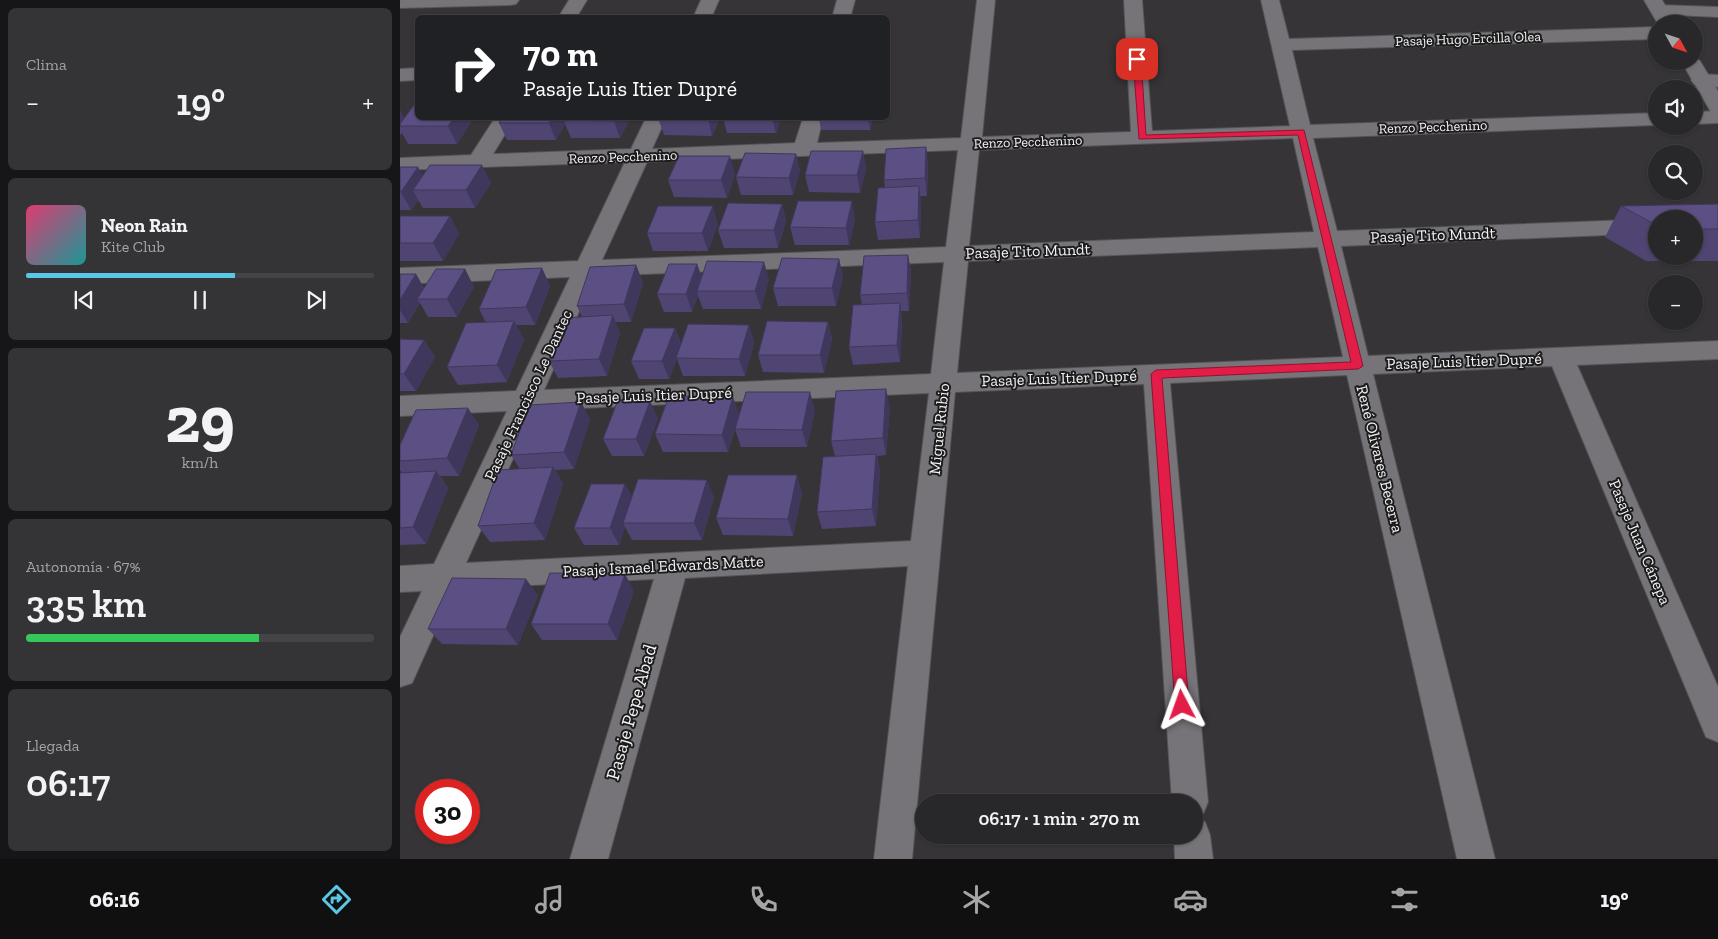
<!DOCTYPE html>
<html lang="es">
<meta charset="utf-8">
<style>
:root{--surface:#282729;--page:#343335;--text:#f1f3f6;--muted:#a5a5a8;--line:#444446;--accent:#5bc7e7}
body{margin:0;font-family:"Zilla Slab",serif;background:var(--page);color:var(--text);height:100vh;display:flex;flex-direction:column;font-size:19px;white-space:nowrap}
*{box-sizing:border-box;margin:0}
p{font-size:16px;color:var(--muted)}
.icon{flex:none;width:28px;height:28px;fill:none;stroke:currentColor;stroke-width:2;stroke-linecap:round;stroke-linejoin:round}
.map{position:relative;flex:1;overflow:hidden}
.drawer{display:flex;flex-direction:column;gap:8px;padding:8px;background:#161517;width:400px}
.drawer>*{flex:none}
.hud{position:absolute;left:15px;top:15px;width:475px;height:105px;border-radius:8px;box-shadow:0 1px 4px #0004,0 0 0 1px var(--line);background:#202124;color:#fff;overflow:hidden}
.needle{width:32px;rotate:130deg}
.fabs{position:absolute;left:1248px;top:15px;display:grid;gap:10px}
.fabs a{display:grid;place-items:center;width:55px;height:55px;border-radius:50%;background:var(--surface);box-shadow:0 1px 4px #0004,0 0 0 1px var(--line);font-size:25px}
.speed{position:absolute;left:15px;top:779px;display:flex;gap:10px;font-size:25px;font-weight:700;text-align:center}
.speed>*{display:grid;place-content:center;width:65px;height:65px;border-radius:50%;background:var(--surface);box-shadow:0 1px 4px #0004,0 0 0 1px var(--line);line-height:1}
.speed .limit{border:8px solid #d22;background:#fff;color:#111}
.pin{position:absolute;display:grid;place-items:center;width:42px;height:42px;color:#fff;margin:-21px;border-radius:10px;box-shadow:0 2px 8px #0006}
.me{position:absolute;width:55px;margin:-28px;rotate:356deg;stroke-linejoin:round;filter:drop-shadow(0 0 4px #0008)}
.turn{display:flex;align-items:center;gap:18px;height:105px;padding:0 25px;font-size:22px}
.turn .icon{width:65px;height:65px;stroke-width:2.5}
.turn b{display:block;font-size:35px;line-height:42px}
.big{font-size:38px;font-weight:600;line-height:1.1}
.drawer .card{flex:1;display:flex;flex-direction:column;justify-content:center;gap:8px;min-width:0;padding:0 18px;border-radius:8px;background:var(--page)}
.drawer .dial{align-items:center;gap:0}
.dial b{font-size:65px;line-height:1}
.song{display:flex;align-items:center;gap:15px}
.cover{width:60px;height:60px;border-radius:8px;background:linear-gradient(135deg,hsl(340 70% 55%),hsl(180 70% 35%))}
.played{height:5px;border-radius:2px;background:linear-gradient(90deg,var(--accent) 60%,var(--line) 60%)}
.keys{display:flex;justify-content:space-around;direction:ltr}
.heat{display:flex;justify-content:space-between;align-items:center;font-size:28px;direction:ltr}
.charge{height:8px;border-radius:4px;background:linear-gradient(90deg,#34c759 67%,var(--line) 0)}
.trip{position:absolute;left:515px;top:794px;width:288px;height:50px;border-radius:25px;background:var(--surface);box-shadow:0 1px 4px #0004,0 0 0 1px var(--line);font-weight:600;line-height:50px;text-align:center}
.tabs{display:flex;height:80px;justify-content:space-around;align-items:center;background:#101010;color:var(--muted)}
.tabs .icon{width:35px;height:35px}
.tabs .current{color:var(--accent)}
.tabs b{font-size:22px;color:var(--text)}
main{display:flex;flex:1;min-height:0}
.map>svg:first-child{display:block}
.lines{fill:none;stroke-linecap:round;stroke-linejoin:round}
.minor-casing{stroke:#555356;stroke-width:2}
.tertiary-casing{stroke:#555356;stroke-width:2}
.minor{fill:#767478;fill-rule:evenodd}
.tertiary{fill:#767478;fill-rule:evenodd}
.wall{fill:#4f4472;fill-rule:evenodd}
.shaded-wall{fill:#40375c}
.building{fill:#5c4f84;stroke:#40375c}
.route{fill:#e11d48;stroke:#92132f}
.labels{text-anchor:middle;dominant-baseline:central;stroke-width:4;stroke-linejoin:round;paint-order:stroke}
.far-street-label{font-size:14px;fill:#f3f2f4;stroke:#1d1c1d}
.street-label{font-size:16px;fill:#f3f2f4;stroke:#1d1c1d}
.near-street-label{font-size:19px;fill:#f3f2f4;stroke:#1d1c1d}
</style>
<main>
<section class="drawer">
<div class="card"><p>Clima</p>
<div class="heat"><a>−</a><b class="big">19°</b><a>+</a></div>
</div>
<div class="card">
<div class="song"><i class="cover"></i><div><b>Neon Rain</b><p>Kite Club</p></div></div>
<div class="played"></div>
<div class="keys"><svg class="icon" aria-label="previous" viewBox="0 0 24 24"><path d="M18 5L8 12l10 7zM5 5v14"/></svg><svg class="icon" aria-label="pause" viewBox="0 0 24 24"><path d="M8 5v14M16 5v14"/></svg><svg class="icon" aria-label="next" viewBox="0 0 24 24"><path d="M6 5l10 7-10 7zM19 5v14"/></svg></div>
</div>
<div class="card dial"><b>29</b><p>km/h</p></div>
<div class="card"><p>Autonomía · 67%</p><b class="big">335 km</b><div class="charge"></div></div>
<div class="card"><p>Llegada</p><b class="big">06:17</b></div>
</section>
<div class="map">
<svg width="1318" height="859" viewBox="0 0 1318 859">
<rect width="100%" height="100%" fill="#363437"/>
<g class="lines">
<defs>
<g id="minor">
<polygon points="0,0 119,0 116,4 110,5 0,8"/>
<polygon points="169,0 187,0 176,18 158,18"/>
<polygon points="301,0 319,0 311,18 293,18"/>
<polygon points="437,0 455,0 450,18 432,18"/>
<path d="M577,0h18l-13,137 149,-5 -7,-132h18l10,131 138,-5 -29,-126h18l10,39 367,-12v12l-364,11 18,75 346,-12v12l-343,13 24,93 319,-12v14l-315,13 27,110 350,-15v18l-141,6 141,322v55l-12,-5 -154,-371 -179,8 122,485h-38l-110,-484 -177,8 38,419 -5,12 -8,4 10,4 5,13 3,24h-38l-1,-24h20v-33h-22l-28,-418 -189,8 -43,467h-38l34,-293 -223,12 -77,281h-38l84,-280 -200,10 -42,94 -12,4v-50l22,-46 -22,1v-26l34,-2 73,-153 -107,5v-20l116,-5 54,-114 -170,7v-16l178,-7 47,-99 -225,8v-12l71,-3 24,-37h20l-22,36 138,-5 15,-31h20l-14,31 143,-6 8,-25h20l-6,25 144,-5zM893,138l21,94 -345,14 10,-96zM558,150l-12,97 -344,13 45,-98zM918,247l25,110 -386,16 11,-112zM544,262l-13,112 -387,16 51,-114zM529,393l-18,148 -445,22 69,-153z"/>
<polygon points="1259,5 1318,7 1318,17 1253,14 1250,10 1253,6"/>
<polygon points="18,68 18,80 0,81 0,69"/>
<polygon points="1301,74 1318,75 1318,87 1294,84 1291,80 1294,76"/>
<polygon points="1318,111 1318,123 1294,124 1294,112"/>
</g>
<g id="tertiary">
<polygon points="1244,0 1262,0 1276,24 1258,24"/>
<polygon points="1294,56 1300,61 1318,91 1318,114 1311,112 1281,61 1294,61"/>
</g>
</defs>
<use href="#minor" class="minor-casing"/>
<use href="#tertiary" class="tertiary-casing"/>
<use href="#minor" class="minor"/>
<use href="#tertiary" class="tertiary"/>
</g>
<g class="wall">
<polygon points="0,110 4,118 69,118 71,122 57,144 8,144 2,133 0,135"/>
<polygon points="102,118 230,118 220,138 171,138 165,124 156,140 107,140 99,123"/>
<polygon points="258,118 320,118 312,136 264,135"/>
<polygon points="323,118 381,118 376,133 327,133"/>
<polygon points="419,118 473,118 470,130 421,130"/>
<polygon points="526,147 528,165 527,196 520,196 521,204 520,238 478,240 475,222 485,188 484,180"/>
<polygon points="463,151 466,169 460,193 409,192 405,175"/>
<polygon points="396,154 400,171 393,195 341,195 336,177"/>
<polygon points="0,167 23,175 91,183 75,208 23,208 18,200 11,210 0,210"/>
<polygon points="335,174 327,198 274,197 268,180"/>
<polygon points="382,204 386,221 378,248 324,248 318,230"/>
<path d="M1318,204v57h-72l-41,-24 16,-31zM1256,219h38v37h-38z"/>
<polygon points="0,216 50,216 59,234 43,261 0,261"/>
<polygon points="455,219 449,245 395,245 390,227"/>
<polygon points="318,224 308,251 253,251 247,233"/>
<polygon points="508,255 511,272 509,311 501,311 502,321 500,362 453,365 449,347 462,304 460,295"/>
<polygon points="439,259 443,277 436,306 378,306 373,288"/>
<polygon points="297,264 302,277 369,279 361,309 303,309 298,296 292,312 264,312 257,294"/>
<polygon points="236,265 243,283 231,322 215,322 220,333 207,376 158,378 149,361 182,317 177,306"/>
<polygon points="142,268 150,286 135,325 116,325 124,339 107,382 58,385 47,367 86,323 79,309"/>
<polygon points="65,269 74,287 57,317 28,317 20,303 8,323 0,323 0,274 16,274 24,288"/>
<polygon points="428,322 432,339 424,373 363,372 358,355"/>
<polygon points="349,325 354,343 345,376 283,376 277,359 269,379 239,379 231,361 275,328 281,344"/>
<polygon points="0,339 24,340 35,357 16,391 0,391"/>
<polygon points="181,402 190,420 174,469 155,470 163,484 145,540 90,542 78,526 120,469 111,455"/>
<polygon points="490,407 486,455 477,456 480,471 476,526 422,529 417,512 435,456 431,441"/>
<polygon points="415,410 407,447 341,447 335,429 328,452 263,452 255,434 339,414"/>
<polygon points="258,418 244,456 212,456 203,439"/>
<polygon points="79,425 59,476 40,476 48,488 26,544 0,545 0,473 2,473 0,470 0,445"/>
<polygon points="225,484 232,497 314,497 302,540 232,540 225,527 219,545 184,545 174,528"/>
<polygon points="402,493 393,536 323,535 316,518"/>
<polygon points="234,591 217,640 142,640 131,624"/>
<polygon points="138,595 118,645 42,644 28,629"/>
</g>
<g class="shaded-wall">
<polygon points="0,110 8,125 0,126"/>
<polygon points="54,118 69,118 71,122 57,144 48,126"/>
<polygon points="152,118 167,118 164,120 165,124 156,140 149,123"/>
<polygon points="215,118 230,118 220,138 214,121"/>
<polygon points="308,118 320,118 312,136"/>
<polygon points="372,118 381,118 376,133"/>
<polygon points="468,118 473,118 470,130"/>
<polygon points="526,147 528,165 527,196 525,178"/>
<polygon points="463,151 466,169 460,193 457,175"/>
<polygon points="396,154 400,171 393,195 389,178"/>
<polygon points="330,156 335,174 327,198 321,180"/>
<polygon points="82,165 91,183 75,208 66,190"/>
<polygon points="18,167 28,185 13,190 18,200 11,210 1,192"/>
<polygon points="519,186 521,204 520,238 518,220"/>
<polygon points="452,201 455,219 449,245 446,228"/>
<polygon points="382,204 386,221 378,248 374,230"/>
<polygon points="313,206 318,224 308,251 302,233"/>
<polygon points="50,216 59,234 43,261 33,243"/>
<polygon points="508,255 511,272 509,311 507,293"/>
<polygon points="439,259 443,277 436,306 432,288"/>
<polygon points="364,262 369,279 361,309 355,291"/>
<polygon points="297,264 303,282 297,291 298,296 292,312 286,294"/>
<polygon points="236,265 243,283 231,322 224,304"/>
<polygon points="142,268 150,286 135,325 126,307"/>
<polygon points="65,269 74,287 57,317 47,299"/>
<polygon points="16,274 26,292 17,299 20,303 8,323 0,310 0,300"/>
<polygon points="500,303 502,321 500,362 497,345"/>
<polygon points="213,315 220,333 207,376 199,359"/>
<polygon points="114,321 124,339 107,382 97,365"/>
<polygon points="428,322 432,339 424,373 420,355"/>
<polygon points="349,325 354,343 345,376 339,359"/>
<polygon points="275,328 281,346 276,358 277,359 269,379 262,361"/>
<polygon points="24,340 35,357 16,391 4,374"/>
<polygon points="486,389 490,407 486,455 483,438"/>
<polygon points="410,392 415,410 407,447 402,430"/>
<polygon points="333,397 339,414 328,452 322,435"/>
<polygon points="250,401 258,418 244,456 236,439"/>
<polygon points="181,402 190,420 174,469 164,452"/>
<polygon points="68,408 79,425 59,476 47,458"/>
<polygon points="476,454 480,471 476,526 472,509"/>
<polygon points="153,467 163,484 145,540 134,523"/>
<polygon points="36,471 48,488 26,544 13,527"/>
<polygon points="397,475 402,493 393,536 388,519"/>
<polygon points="307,480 314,497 302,540 294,523"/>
<polygon points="225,484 234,501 223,523 225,527 219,545 210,528"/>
<polygon points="225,574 234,591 217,640 208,624"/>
<polygon points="126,579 138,595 118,645 106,629"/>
</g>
<g class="building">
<polygon points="14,105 18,105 18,118 54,118 48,126 0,126 0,124"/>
<polygon points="102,118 152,118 149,123 99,123"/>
<polygon points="166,118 215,118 214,121 164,120"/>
<polygon points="526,147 525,178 484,180 486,149"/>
<polygon points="411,151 463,151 457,175 405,175"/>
<polygon points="345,153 396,154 389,178 336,177"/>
<polygon points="279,156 330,156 321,180 268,180"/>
<polygon points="30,165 82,165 66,190 13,190"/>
<polygon points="0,167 18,167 1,192 0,192"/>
<polygon points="519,186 518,220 475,222 478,188"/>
<polygon points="398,201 452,201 446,228 390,227"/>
<polygon points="328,203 382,204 374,230 318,230"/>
<polygon points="1318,204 1318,229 1294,229 1294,219 1256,219 1256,225 1221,206"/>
<polygon points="258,206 313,206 302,233 247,233"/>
<polygon points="0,216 50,216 33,243 0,243"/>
<polygon points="508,255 507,293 460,295 464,256"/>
<polygon points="382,258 439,259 432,288 373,288"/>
<polygon points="307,261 364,262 355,291 297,291"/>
<polygon points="269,264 297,264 286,294 257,294"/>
<polygon points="236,265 224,304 177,306 190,267"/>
<polygon points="142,268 126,307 79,309 96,270"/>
<polygon points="36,269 65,269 47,299 17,299"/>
<polygon points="0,274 16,274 0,300"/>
<polygon points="500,303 497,345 449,347 453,305"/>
<polygon points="213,315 199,359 149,361 164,318"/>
<polygon points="114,321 97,365 47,367 66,323"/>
<polygon points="367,321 428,322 420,355 358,355"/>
<polygon points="288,324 349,325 339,359 276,358"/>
<polygon points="244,328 275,328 262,361 231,361"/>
<polygon points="0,339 24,340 4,374 0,374"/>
<polygon points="486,389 483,438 431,441 436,391"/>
<polygon points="346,392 410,392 402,430 335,429"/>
<polygon points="269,396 333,397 322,435 255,434"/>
<polygon points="218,400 250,401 236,439 203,439"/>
<polygon points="181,402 164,452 111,455 129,405"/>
<polygon points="68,408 47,458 0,461 0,445 16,410"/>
<polygon points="476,454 472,509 417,512 423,457"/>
<polygon points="153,467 134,523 78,526 98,470"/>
<polygon points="36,471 13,527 0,528 0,473"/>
<polygon points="328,475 397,475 388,519 316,518"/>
<polygon points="238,479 307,480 294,523 223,523"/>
<polygon points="191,484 225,484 210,528 174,528"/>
<polygon points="150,573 225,574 208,624 131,624"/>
<polygon points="52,578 126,579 106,629 28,629"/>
</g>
<polygon class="route" points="737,57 741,59 746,135 904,130 963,366 958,369 762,378 789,705 787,710 782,712 777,710 775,705 751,374 756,370 951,362 898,135 739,139 733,59"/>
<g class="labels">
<g class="far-street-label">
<text transform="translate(1068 39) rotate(-2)">Pasaje Hugo Ercilla Olea</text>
<text transform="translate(1033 127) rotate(-2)">Renzo Pecchenino</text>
<text transform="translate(628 142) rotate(-2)">Renzo Pecchenino</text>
<text transform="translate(223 157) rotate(-2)">Renzo Pecchenino</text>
</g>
<g class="street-label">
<text transform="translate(1033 235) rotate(-2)">Pasaje Tito Mundt</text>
<text transform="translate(628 251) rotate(-2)">Pasaje Tito Mundt</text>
<text transform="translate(1064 361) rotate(-2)">Pasaje Luis Itier Dupré</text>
<text transform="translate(659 378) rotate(-2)">Pasaje Luis Itier Dupré</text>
<text transform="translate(128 395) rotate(-65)">Pasaje Francisco Le Dantec</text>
<text transform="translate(254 395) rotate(-2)">Pasaje Luis Itier Dupré</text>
<text transform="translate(539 429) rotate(-84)">Miguel Rubio</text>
<text transform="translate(980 459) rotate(76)">René Olivares Becerra</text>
<text transform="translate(1240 542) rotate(67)">Pasaje Juan Cánepa</text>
<text transform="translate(263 566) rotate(-3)">Pasaje Ismael Edwards Matte</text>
</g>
<g class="near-street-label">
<text transform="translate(231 712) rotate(-74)">Pasaje Pepe Abad</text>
</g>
</g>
</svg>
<div class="fabs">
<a><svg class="needle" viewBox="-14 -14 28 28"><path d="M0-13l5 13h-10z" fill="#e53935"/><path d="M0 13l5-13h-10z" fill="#a5a5a8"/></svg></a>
<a><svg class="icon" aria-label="sound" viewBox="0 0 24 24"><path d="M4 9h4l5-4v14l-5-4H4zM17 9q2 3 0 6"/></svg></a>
<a><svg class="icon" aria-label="search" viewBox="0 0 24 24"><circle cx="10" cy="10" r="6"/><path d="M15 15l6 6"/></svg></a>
<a>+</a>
<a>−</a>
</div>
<div class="speed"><div class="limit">30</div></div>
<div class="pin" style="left:737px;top:59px;background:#d93025"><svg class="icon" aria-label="arrive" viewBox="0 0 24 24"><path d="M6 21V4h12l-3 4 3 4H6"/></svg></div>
<svg class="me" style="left:782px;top:705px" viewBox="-20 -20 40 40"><path d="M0-17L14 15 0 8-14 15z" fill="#e11d48" stroke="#fff" stroke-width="4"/></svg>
<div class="trip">06:17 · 1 min · 270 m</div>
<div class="hud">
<div class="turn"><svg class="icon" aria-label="right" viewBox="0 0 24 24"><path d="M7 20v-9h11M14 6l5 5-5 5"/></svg><div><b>70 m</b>Pasaje Luis Itier Dupré</div></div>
</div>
</div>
</main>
<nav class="tabs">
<b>06:16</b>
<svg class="icon current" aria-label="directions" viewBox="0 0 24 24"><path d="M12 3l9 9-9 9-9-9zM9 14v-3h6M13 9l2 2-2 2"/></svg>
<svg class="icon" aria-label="music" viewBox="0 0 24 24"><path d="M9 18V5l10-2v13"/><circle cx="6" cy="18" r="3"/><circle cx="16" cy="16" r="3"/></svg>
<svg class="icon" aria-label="phone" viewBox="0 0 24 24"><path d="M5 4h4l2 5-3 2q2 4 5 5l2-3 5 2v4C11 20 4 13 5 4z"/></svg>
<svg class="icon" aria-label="climate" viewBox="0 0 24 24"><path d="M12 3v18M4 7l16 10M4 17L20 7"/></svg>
<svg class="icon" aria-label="car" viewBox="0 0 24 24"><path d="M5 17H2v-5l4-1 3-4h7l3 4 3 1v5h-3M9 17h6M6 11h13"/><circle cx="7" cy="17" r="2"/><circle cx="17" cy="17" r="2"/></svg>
<svg class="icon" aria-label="filters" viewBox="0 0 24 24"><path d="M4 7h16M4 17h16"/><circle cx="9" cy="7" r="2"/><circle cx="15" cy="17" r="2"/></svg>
<b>19°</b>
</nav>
